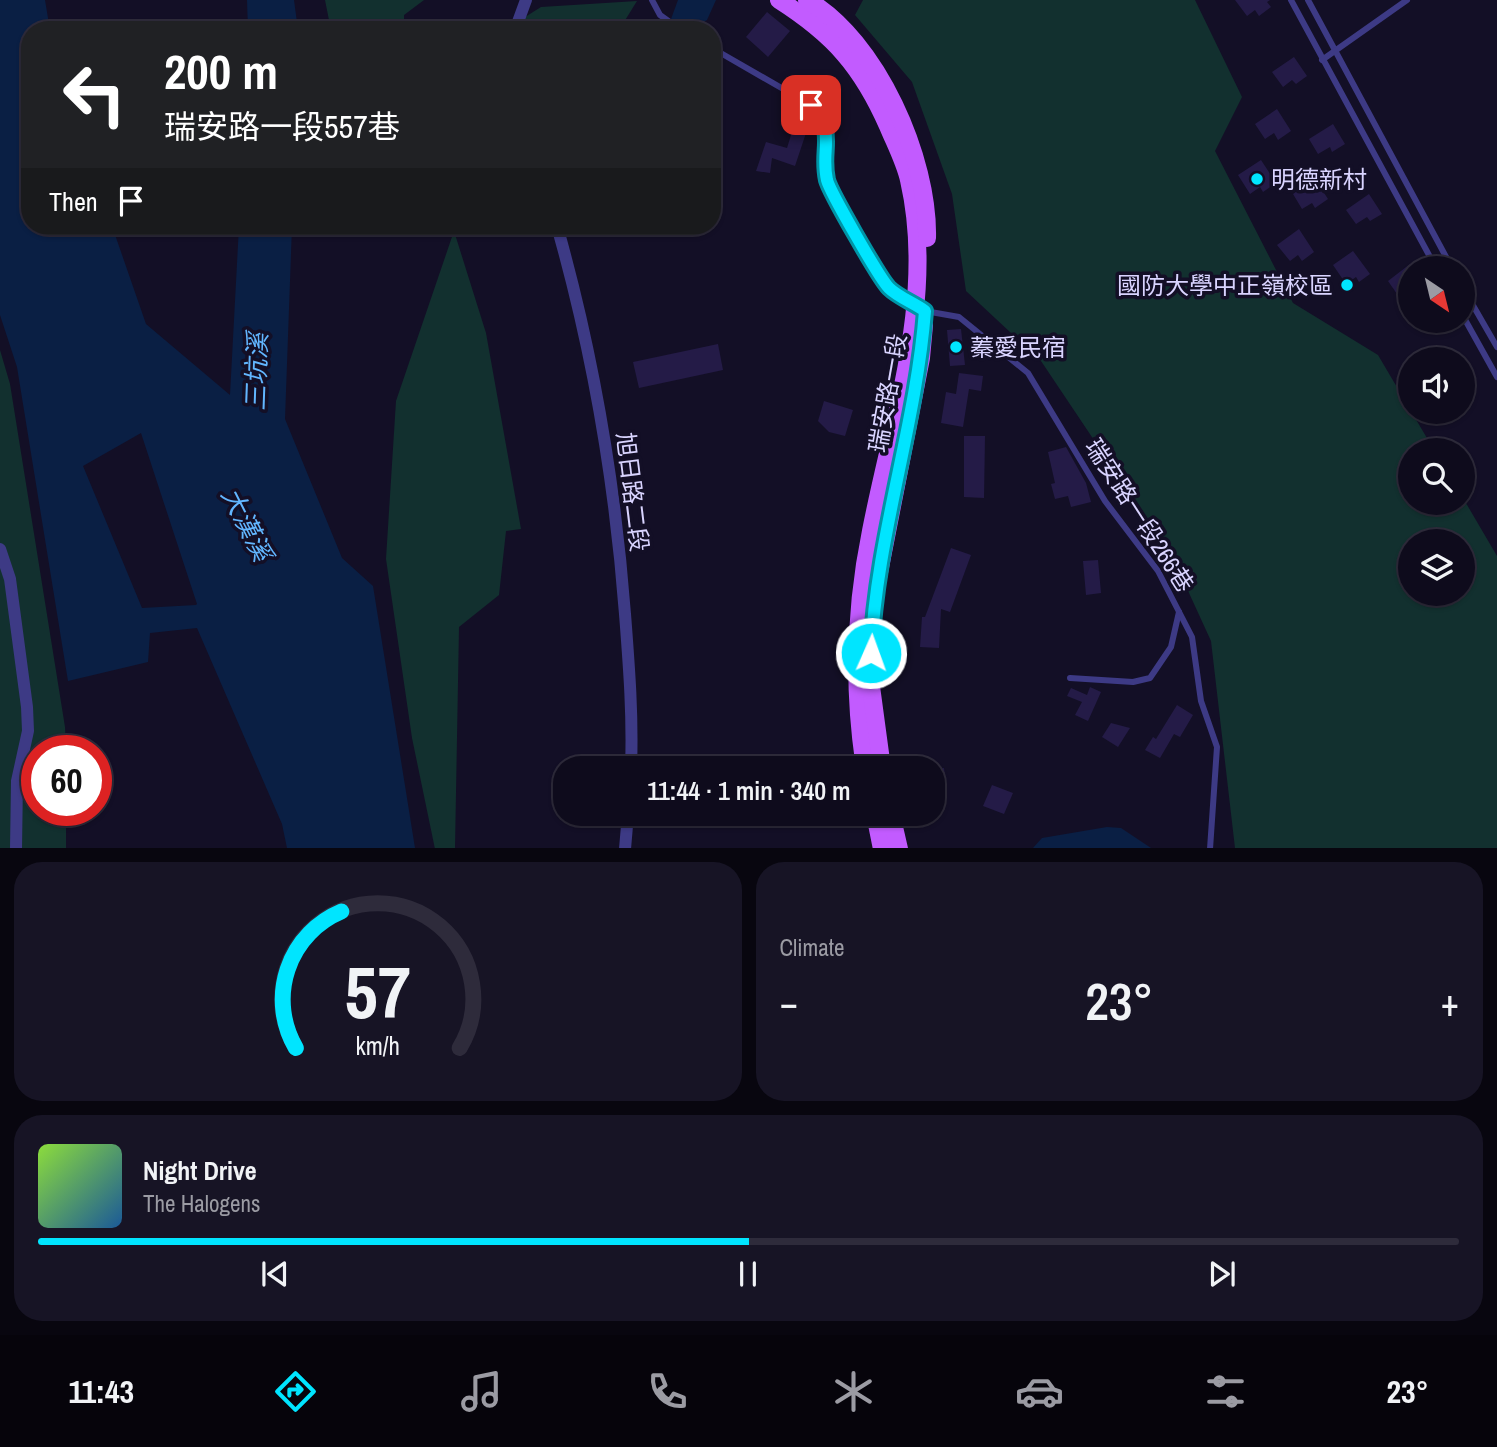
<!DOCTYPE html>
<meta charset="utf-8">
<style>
:root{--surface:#0e0b1c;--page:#171425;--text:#f1f3f6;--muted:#9b9ba3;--line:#2e2b3b;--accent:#00e5ff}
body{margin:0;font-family:"Archivo Narrow","Noto Sans TC",sans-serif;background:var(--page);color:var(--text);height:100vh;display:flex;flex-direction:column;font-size:26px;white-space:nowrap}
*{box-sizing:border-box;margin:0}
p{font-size:23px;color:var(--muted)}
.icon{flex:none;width:38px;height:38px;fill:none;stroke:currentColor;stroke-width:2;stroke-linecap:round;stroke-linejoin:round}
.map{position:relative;height:848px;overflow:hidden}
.panel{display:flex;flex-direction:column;gap:14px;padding:14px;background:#08060f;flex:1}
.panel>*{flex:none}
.hud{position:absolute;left:21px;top:21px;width:700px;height:214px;border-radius:28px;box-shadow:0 2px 5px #0004,0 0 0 2px var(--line);background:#202124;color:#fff;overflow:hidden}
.needle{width:46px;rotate:145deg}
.fabs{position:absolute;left:1398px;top:256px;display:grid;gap:14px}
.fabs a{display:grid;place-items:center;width:77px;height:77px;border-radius:50%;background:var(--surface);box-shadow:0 2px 5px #0004,0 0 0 2px var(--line);font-size:35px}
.speed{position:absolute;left:21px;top:735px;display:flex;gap:14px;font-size:35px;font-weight:700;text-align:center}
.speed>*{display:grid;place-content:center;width:91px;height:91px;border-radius:50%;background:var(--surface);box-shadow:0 2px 5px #0004,0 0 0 2px var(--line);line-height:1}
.speed .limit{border:10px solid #d22;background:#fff;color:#111}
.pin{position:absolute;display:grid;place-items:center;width:60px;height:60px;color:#fff;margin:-30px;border-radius:14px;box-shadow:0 4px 10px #0006}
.me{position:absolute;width:77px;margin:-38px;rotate:2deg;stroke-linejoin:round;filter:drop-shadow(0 0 5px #0008)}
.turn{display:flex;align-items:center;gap:24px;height:147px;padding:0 28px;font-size:32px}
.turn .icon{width:91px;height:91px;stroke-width:2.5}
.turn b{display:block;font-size:49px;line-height:60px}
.then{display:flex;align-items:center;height:66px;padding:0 28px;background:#0003;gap:14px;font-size:26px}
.big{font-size:52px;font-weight:600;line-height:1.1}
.panel .widget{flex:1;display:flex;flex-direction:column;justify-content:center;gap:10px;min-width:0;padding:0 24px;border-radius:28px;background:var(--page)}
.panel .dial{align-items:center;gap:0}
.dial svg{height:182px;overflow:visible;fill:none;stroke:var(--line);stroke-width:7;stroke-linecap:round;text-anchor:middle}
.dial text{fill:var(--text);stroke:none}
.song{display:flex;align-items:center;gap:21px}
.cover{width:84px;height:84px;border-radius:10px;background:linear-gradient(135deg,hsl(90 70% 55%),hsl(210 70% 35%))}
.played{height:7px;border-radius:4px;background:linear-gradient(90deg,var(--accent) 50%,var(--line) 50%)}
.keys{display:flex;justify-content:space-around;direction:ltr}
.heat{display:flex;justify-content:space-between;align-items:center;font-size:38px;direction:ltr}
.panel .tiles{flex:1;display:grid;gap:14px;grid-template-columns:1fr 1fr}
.widget:last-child{grid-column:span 2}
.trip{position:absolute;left:553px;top:756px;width:392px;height:70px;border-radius:28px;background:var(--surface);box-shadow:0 2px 5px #0004,0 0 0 2px var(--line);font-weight:600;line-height:70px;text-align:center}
.dock{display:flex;height:112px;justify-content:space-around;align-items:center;background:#06040b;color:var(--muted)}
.dock .icon{width:49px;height:49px}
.dock .active{color:var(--accent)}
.dock b{font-size:32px;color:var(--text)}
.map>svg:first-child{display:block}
.green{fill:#12302f;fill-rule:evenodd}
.water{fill:#0a1f44;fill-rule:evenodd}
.building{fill:#241b47}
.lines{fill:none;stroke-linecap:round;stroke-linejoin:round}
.service{stroke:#3d3a85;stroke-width:6}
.minor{stroke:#3d3a85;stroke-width:12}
.primary{stroke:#c25bff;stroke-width:18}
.route-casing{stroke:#0095a6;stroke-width:18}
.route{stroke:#00e5ff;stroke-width:12}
.poi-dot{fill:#00e5ff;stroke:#130f26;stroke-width:2.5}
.labels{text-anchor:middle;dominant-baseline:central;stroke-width:7;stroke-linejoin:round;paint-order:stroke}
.poi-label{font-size:24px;fill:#d9d4ff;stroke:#130f26;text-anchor:start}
.street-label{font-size:24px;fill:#d9d4ff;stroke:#130f26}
.water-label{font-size:26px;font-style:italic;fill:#62b6ff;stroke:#130f26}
</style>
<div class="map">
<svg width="1497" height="849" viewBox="0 0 1497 849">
<rect width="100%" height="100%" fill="#130f26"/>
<g class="green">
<polygon points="325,0 424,0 404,15 404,30 331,30"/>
<path d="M863,0h332l47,97 -27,54 78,152 85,52 56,95h-24v52h53v-4l34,58v292h-262l-24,-207 -38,-83 -132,-197 -75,-70 -14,-97 -40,-112 -57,-67zM1410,541h53v52h-53z"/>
<polygon points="637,1 619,30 518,30 522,19 541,7"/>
<polygon points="454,231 486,333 521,529 506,531 499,595 459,627 455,848 435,849 412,738 386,559 396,401"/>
<polygon points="0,350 10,384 65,727 66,751 37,751 37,810 66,810 66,848 0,848"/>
</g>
<g class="water">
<path d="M0,0h45l5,30h-20v196h82l34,98 84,71 9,-169h53l-7,193 57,139 31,28 42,262h-128l-5,-24 -85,-196 -47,5 -2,29 -80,19 -51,-314 -17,-52zM141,433l56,171 -1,1 -54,3 -59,-142z"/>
<polygon points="247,0 294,0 298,30 248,30"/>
<polygon points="678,0 716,0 707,20 689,30 671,19"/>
<polygon points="1107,827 1121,828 1151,848 1033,848 1042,838"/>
</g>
<g class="building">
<polygon points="1235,0 1270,0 1267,2 1271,7 1259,16 1255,10 1247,16"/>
<polygon points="767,12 790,31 768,57 746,37"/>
<polygon points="1294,57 1307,76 1296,84 1292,80 1283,87 1272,72"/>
<polygon points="804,109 812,115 795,166 772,158 770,173 756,171 766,142 787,148 795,122 799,123"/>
<polygon points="1277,109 1291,131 1278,140 1274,133 1265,139 1255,124"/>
<polygon points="1333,124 1345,144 1332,152 1330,147 1318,154 1309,139"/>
<polygon points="1261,160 1276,183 1263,192 1260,187 1250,194 1238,175"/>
<polygon points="1315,179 1328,199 1315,208 1312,203 1302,209 1293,194"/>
<polygon points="1369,194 1382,214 1370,221 1367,217 1356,224 1346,210"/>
<polygon points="1299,229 1314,252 1302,261 1298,255 1290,261 1277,245"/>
<polygon points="1353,251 1370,274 1359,282 1356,277 1346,284 1333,265"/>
<polygon points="1410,264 1410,284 1397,294 1388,281"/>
<polygon points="961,329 965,365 950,366 947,330"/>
<polygon points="718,344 723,370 639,388 633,362"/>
<polygon points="959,373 983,376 981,391 969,389 963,427 941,423 946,392 956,394"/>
<polygon points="824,401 853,410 845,436 829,432 818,421"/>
<polygon points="964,436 985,436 984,498 964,497"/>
<polygon points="1066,447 1086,483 1091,502 1071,507 1068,496 1055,499 1051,484 1055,483 1048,452"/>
<polygon points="951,548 971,555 950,612 941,609 939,648 920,647 922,617 925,617"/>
<polygon points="1098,560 1101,593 1086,595 1083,561"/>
<polygon points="1090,687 1101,692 1088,721 1075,715 1082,702 1067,696 1071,688 1087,695"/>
<polygon points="1177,705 1193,715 1180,737 1174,734 1160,758 1145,750 1153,737 1156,739"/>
<polygon points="1111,723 1130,728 1118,747 1102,737"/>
<polygon points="944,768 946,788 933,791 933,770"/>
<polygon points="992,785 1013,793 1004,814 983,806"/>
</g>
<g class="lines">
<g class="service">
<polyline points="652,0 660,15 681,30"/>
<polyline points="1291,0 1436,268"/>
<polyline points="1308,0 1452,268"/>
<polyline points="712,48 811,105 825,121 828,135 825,164 831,191 889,288 925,311 959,317 1028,373 1105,501 1158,571 1192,637 1201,701 1217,747 1210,849"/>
<polyline points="1322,60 1407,0"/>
<polyline points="1463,288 1497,347"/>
<polyline points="1463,316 1497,377"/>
<polyline points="1070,678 1133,682 1150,678 1171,647 1179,612"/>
</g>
<g class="minor">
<polyline points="515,30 526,0"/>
<path d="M557,226c36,127 58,256 68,388 4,52 8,102 6,154"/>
<polyline points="0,549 10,579 27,707 28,731 17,781 16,849"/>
<polyline points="625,849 628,814"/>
</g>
<g class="primary">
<path d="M779,0c55,35 83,67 109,126 7,17 17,36 21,54 27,118 -16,237 -38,351 -16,78 -18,158 -6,237"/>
<path d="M807,0c70,40 122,159 120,238"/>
<polyline points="882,768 870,679 873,603 921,358 924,325"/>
<polyline points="875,814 882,849"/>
<polyline points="891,814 899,849"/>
</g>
</g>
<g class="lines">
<defs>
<path id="route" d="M811,105c26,29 9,43 16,75 3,12 53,99 62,108 9,9 25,15 36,23 -9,116 -49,226 -54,342"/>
</defs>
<use href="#route" class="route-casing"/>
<use href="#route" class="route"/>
</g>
<g class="poi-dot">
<circle cx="1257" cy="179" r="7"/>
<circle cx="1347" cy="285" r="7"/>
<circle cx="956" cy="347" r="7"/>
</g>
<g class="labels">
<g class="poi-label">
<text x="1271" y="179">明德新村</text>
<text x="1333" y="285" text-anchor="end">國防大學中正嶺校區</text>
<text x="970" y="347">蓁愛民宿</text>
</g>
<g class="street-label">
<text transform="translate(887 393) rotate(-80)">瑞安路一段</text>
<text transform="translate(633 492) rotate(83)">旭日路二段</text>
<text transform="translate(1140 515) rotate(57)">瑞安路一段266巷</text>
</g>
<g class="water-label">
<text transform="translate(256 372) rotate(-88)">三坑溪</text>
<text transform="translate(247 524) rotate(63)">大漢溪</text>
</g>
</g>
</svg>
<div class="fabs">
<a><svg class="needle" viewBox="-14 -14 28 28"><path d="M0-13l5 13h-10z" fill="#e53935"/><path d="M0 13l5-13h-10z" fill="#9b9ba3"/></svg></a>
<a><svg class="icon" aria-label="sound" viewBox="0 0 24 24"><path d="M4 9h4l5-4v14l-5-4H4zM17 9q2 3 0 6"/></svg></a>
<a><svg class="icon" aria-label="search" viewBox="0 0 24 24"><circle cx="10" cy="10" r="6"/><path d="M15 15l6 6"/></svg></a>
<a><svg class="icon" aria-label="layers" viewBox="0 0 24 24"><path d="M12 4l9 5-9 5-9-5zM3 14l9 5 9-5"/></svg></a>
</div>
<div class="speed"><div class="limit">60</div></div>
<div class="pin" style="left:811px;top:105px;background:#d93025"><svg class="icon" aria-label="arrive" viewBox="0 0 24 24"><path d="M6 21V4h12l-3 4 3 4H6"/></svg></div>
<svg class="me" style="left:871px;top:653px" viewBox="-20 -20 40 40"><circle r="17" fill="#00e5ff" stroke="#fff" stroke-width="3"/><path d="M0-11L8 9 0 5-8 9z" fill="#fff"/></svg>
<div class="trip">11:44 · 1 min · 340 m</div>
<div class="hud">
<div class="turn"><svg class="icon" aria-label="left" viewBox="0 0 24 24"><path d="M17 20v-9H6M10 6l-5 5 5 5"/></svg><div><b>200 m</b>瑞安路一段557巷</div></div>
<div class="then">Then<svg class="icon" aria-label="arrive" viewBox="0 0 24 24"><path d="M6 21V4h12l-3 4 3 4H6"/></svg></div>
</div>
</div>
<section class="panel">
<div class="tiles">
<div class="widget dial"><svg viewBox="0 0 100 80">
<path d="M14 69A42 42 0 1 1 86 69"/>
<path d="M14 69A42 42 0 0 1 34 9" stroke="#00e5ff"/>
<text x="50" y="56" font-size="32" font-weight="700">57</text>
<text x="50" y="72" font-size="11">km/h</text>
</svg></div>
<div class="widget"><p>Climate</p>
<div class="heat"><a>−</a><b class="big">23°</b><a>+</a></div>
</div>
<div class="widget">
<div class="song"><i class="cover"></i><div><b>Night Drive</b><p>The Halogens</p></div></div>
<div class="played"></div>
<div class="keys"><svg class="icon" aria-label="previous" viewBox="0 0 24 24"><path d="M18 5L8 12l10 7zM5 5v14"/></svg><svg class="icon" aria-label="pause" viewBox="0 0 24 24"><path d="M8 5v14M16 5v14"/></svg><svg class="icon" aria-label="next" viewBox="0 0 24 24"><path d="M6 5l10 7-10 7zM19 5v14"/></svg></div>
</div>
</div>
</section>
<nav class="dock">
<b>11:43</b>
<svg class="icon active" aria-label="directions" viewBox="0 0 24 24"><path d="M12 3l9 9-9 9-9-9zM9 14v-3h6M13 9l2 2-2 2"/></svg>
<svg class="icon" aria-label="music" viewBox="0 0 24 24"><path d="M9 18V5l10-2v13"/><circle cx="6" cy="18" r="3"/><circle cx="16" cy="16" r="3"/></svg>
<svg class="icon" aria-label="phone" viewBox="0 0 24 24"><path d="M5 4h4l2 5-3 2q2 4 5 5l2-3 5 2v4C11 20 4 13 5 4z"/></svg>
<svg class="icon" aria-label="climate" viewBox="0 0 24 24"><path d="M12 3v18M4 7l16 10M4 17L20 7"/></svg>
<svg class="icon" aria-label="car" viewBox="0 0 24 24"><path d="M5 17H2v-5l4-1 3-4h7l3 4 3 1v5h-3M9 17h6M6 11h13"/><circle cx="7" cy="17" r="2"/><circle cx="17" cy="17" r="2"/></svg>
<svg class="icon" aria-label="filters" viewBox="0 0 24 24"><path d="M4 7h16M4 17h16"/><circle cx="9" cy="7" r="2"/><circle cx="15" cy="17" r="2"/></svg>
<b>23°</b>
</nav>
